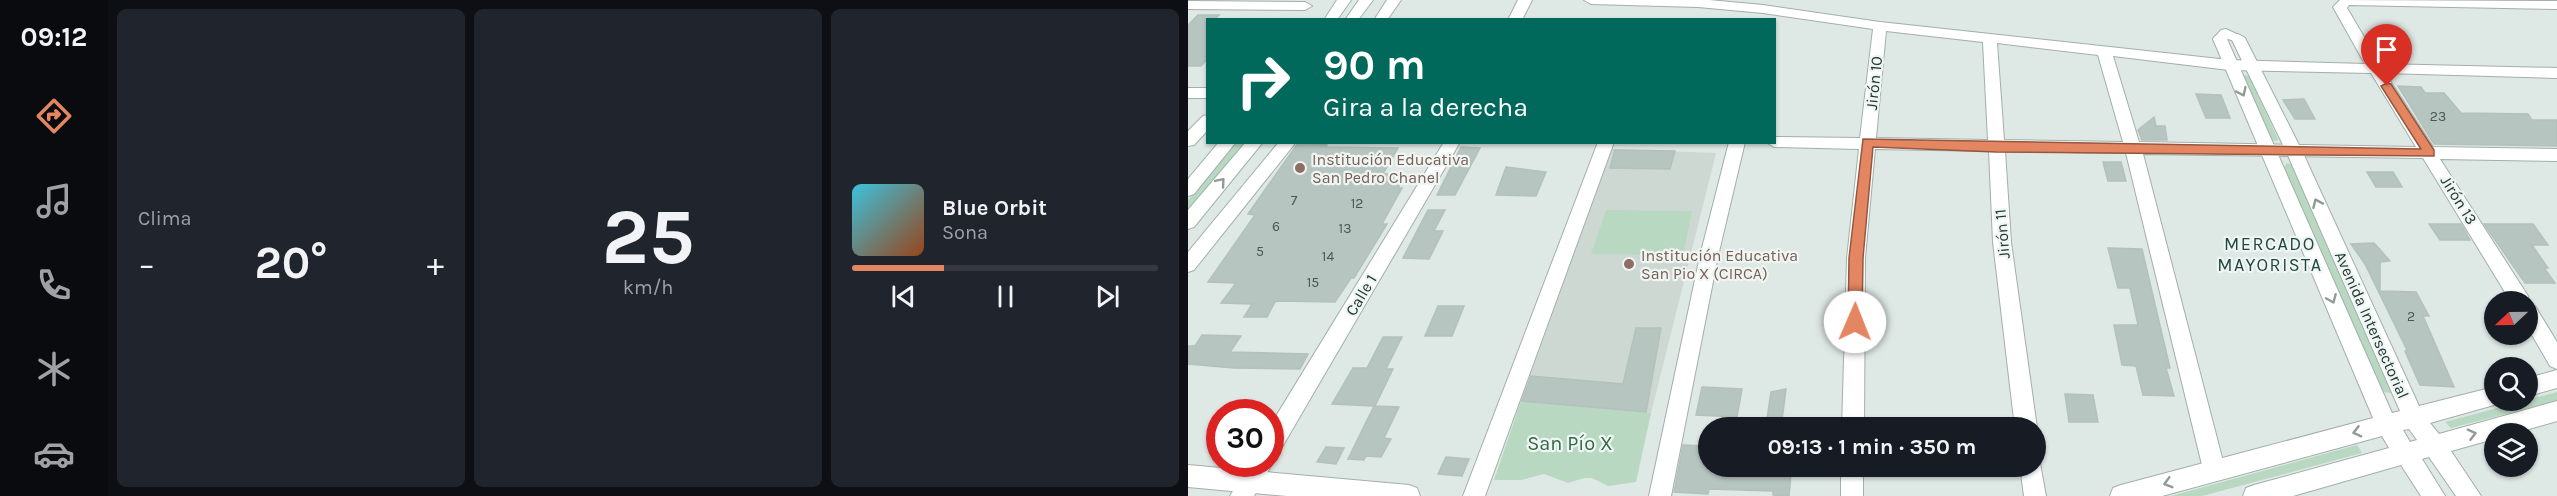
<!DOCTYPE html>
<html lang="es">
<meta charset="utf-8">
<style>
:root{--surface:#171b24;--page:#20242c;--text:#f1f3f6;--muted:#9ea1a6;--line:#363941;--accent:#e48661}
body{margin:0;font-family:Karla,sans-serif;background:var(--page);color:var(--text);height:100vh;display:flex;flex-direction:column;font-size:22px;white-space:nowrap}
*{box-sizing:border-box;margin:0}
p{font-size:20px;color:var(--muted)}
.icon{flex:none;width:33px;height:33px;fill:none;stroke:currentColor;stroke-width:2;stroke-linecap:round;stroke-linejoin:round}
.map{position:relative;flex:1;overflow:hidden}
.details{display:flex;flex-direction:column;gap:9px;padding:9px;background:#0d0f14;width:1080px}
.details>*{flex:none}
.guide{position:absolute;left:18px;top:18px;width:570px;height:126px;border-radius:0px;box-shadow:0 2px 4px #0004;background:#00695c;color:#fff;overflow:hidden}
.needle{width:39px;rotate:248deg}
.tools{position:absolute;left:1296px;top:291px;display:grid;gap:12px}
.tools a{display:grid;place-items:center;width:54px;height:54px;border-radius:50%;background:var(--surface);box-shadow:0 2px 4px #0004;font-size:30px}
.speed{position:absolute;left:18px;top:399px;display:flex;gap:12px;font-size:30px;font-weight:700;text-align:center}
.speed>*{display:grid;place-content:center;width:78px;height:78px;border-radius:50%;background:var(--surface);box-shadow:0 2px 4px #0004;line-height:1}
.speed .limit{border:9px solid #d22;background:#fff;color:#111}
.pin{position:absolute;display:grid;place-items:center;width:51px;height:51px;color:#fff;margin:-62px -26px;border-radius:50% 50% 50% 0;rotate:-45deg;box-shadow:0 0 6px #0007}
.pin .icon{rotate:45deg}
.me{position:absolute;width:66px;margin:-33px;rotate:1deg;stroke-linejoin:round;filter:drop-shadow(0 0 4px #0008)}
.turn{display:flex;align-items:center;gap:21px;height:126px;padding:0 18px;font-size:27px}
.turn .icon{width:78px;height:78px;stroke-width:2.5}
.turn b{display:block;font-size:42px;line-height:51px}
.big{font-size:45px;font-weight:700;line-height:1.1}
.details .widget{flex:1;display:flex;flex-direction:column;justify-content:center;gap:9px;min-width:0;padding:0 21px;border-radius:9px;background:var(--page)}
.details .dial{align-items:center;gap:0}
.dial b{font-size:78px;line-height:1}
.song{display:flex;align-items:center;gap:18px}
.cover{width:72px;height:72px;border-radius:9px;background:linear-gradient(135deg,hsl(190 70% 55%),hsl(20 70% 35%))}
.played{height:6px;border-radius:3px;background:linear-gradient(90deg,var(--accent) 30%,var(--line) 30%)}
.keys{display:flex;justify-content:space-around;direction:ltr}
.heat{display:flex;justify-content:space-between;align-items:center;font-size:33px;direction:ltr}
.details .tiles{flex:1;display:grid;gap:9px;grid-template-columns:repeat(3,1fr)}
.trip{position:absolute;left:510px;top:417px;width:348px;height:60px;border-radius:30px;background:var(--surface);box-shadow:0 2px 4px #0004;font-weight:700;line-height:60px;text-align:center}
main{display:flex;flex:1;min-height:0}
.menu{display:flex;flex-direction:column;width:108px;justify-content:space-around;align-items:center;background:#090b0e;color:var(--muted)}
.menu .icon{width:42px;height:42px}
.menu .active{color:var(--accent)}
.menu b{font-size:27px;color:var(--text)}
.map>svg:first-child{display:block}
.built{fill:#cdd8d3}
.green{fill:#b9d8c2}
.building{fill:#b7c5c0;stroke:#b2c1bb;stroke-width:1.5}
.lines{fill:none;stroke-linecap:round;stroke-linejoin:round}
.minor-casing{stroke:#a2afab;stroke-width:2}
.tertiary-casing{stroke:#a2afab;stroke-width:2}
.secondary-casing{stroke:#9fb3ac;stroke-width:2}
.minor{fill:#fff;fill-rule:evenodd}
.tertiary{fill:#fff;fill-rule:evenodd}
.secondary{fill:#fff;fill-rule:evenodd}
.oneway{stroke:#909a98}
.route{fill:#e48661;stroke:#94573f;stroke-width:1.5}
.education-dot{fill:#8d6e63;stroke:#eef5f2;stroke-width:2}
.labels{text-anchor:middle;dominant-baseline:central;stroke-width:4.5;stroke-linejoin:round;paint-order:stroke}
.number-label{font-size:14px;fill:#465a55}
.street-label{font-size:16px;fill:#213631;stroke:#eef5f2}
.education-label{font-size:16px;fill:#785e54;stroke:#eef5f2;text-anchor:start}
.neighbourhood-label{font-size:18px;letter-spacing:1.5px;fill:#20463e;stroke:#eef5f2}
.near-park-label{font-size:20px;fill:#306948;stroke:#eef5f2}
</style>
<main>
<nav class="menu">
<b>09:12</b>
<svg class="icon active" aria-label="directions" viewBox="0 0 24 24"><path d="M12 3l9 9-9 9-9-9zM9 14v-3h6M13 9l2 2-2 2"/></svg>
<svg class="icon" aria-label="music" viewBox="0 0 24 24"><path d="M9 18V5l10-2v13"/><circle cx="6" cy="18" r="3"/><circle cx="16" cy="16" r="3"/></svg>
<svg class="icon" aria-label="phone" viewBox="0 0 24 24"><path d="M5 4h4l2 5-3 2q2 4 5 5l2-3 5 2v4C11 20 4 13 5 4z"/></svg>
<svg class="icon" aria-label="climate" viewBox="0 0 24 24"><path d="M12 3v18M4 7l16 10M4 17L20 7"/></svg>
<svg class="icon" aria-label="car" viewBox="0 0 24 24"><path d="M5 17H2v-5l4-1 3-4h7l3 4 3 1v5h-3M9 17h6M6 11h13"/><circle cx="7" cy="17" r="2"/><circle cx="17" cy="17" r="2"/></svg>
</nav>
<section class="details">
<div class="tiles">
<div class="widget"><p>Clima</p>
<div class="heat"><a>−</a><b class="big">20°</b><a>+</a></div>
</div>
<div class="widget dial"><b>25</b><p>km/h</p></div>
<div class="widget">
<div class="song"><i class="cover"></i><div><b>Blue Orbit</b><p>Sona</p></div></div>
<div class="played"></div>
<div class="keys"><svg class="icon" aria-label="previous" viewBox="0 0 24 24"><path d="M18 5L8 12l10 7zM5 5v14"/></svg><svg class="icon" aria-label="pause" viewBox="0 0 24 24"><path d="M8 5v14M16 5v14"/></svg><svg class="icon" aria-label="next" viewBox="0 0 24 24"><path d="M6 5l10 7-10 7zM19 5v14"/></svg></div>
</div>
</div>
</section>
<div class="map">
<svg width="1369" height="496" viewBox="0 0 1369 496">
<rect width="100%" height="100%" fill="#dee8e4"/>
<polygon class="built" points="424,149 528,153 463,413 333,401"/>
<g class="green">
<polygon points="1057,75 1061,76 1090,139 1089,141 1083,140 1055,76"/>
<polygon points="48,143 58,143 0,211 0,200"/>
<polygon points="1099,163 1105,165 1205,393 1194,392 1096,168"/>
<polygon points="418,210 504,211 495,255 403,254"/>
<polygon points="1369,392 1369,401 1263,428 1257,422"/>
<polygon points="333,401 463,413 448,482 420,486 404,478 396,478 380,483 356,474 333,480 306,480"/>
<polygon points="1169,445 1174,453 1014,496 983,496"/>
</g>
<g class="building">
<polygon points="10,15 31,15 26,20 20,20 20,58 13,66 0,66 0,25"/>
<polygon points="1210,86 1233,87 1237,93 1256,93 1273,113 1340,114 1344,120 1369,120 1369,146 1246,144"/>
<polygon points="1008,94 1033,95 1042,118 1018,118"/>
<polygon points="1116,99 1127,119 1107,119 1095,100"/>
<polygon points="966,117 968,126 977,126 979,140 954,140 950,130"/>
<polygon points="110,143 139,145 138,147 210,148 195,174 208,174 205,179 215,179 210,188 214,188 194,224 199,224 166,278 163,278 147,302 91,301 87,302 79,317 56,317 64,304 33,303 48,283 20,282 67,215 60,214"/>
<polygon points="273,147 292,148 267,195 249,195"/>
<polygon points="427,150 487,151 482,169 422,168"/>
<polygon points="915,162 933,162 938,181 920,181"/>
<polygon points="318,167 358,172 348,196 308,195"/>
<polygon points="1179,172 1205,172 1214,187 1188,187"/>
<polygon points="240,210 257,210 246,231 255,231 241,259 215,258"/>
<polygon points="1241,224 1273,224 1282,240 1252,240"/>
<polygon points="1296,224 1345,224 1360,245 1344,245 1360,268 1356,268 1367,283 1337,283"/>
<polygon points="1186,243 1202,261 1192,262 1192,291 1228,292 1241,316 1235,316 1266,387 1232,385 1217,351 1219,350 1177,264 1163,244"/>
<polygon points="920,248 954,249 982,368 978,368 986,396 955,395 948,366 934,365 926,325 950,325 942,288 930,288"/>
<polygon points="250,306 276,306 264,336 237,336"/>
<polygon points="448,328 473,328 458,412 334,401 343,376 435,384"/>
<polygon points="14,335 53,336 42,352 120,354 112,369 46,368 0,364 0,346 7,346"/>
<polygon points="195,337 214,337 198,369 205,369 187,406 211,407 196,438 203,439 193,457 178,456 176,460 160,459 186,406 144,404 165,368 179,368"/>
<polygon points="514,387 554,389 549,417 508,415"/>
<polygon points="598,389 594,420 579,419 583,392"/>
<polygon points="877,394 905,395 910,422 881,422"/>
<polygon points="495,445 519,446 516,461 520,462 520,466 574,466 573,472 603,474 601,496 585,495 585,491 521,489 520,494 486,492"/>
<polygon points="138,447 156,448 148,464 129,462"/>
<polygon points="258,457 281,459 274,476 250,474"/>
</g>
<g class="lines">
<defs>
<g id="minor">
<polygon points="199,0 213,0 199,20 186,20"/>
<polygon points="330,0 344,0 334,20 320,20"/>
<path d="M396,0h125l54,5 117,17 349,38 136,4 -32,-57 7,-7 217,1v8l-208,-4 -2,3 33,56 177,4v10l-172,-5 48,74 124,2v12l-117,-2 88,137 1,8 6,2 22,36v27l-7,-3 -22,-38v-26h-17l-88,-144 -280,-4 82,315 -3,8 -8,3 -8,-3 -3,-8 -77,-316 -121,-2 6,91 26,186 -1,3v-3h-21l-22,-186 -4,-91 -114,-2 -10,109 -1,170h-22l5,-170 12,-109 -85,-2 -8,-5h8v-5l86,1 13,-109 -110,-16 -65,-6 -107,-3zM698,31l97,11 5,98 -112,-2zM809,43l101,12 25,87 -119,-2zM925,56l116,14 142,3 45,74 -277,-5z"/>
<polygon points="0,1 117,2 124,6 117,10 0,9"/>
<polygon points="1038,29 1057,38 1050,42 1040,39 1032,43 1027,42 1025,39 1033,30"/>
<rect x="0" y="88" width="20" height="10"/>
<polygon points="20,115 20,130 6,145 0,146 0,131 15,116"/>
<polygon points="91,142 108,142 6,270 0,272 0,252"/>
<polygon points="256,142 272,142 90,454 82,457 82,426"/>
<polygon points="410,142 426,142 297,496 275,496"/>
<polygon points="541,142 557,142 530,256 483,496 461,496 512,256"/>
<polygon points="848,457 851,458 858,496 836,496 832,466 848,466"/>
<polygon points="82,460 84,464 66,496 42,496 61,464 82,464"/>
<rect x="653" y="466" width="22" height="30"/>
</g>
<g id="tertiary">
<path d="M1050,34l7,4 57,113 117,255 75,-19v13h8l-8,5 -64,18 9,11 118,-33v20l-45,13h-18v5l-43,12 30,45h-25l-27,-39 -7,2 23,37h-24l-20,-31 -108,31h-50l3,-8 8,-3 135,-37 -7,-12 -220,60h-52l3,-8 8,-3 252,-67 -160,-379 2,-3h10l2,3 165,374 8,-2 -114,-260 -55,-113zM1221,429l8,11 -7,2 -7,-12z"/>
<polygon points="1369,370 1369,388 1340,396 1340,378"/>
<polygon points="0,465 221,485 229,488 232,496 99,496 0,487"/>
</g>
<g id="secondary">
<polygon points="149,0 163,0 149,20 136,20"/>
<polygon points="171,0 185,0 170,20 157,20"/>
<polygon points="31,142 48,142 6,194 0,196 0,179"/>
<polygon points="58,142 75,142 6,227 0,229 0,210"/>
</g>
</defs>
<use href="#minor" class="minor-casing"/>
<use href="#tertiary" class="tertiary-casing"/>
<use href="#secondary" class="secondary-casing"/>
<use href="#minor" class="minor"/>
<use href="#tertiary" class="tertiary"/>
<use href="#secondary" class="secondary"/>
</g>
<defs><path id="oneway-chevron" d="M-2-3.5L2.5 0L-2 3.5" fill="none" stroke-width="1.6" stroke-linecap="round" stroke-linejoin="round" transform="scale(1.5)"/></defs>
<g class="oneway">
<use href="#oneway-chevron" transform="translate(1054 92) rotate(65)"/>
<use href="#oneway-chevron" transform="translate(33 182) rotate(-50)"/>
<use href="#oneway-chevron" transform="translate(1129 203) rotate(-114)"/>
<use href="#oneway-chevron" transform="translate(1144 299) rotate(67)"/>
<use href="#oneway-chevron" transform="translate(1169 432) rotate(165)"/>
<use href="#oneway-chevron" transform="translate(1284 434) rotate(-15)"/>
<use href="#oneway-chevron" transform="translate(980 483) rotate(164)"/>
</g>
<polygon class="route" points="1199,83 1203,84 1246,150 1246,156 808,152 685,147 675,258 674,322 672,326 667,328 662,326 660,322 661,258 675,139 1233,149 1193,86"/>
<g class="education-dot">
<circle cx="112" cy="168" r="6"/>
<circle cx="441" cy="264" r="6"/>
</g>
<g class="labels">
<g class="number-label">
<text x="1250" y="116">23</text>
<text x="106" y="200">7</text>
<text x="169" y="203">12</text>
<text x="88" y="226">6</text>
<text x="157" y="228">13</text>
<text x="72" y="251">5</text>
<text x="140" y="256">14</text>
<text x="125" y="282">15</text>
<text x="1223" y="316">2</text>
</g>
<g class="street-label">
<text transform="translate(686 83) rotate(-84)">Jirón 10</text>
<text transform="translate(1271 200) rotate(58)">Jirón 13</text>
<text transform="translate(814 234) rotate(-95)">Jirón 11</text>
<text transform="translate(173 295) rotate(-59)">Calle 1</text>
<text transform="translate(1184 325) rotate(66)">Avenida Intersectorial</text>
</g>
<g class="education-label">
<text x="124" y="159">Institución Educativa<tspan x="124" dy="18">San Pedro Chanel</tspan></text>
<text x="453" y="255">Institución Educativa<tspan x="453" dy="18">San Pio X (CIRCA)</tspan></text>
</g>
<g class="neighbourhood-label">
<text x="1082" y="244">MERCADO<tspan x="1082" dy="21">MAYORISTA</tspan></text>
</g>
<g class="near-park-label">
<text x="382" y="443">San Pío X</text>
</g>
</g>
</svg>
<div class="tools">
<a><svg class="needle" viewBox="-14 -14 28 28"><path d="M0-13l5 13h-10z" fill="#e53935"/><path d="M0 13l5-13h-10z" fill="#9ea1a6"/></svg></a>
<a><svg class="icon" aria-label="search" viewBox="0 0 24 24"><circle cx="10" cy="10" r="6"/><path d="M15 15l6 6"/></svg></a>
<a><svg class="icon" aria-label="layers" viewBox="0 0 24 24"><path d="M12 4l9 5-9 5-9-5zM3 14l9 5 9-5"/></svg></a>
</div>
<div class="speed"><div class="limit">30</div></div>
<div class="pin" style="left:1199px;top:86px;background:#d93025"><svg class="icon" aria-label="arrive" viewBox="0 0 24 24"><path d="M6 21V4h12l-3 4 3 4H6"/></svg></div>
<svg class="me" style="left:667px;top:322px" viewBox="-20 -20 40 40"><circle r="19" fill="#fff"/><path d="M0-13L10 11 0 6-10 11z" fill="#e48661"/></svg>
<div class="trip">09:13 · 1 min · 350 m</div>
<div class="guide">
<div class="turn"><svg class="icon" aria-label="right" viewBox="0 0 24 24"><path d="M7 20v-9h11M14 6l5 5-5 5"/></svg><div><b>90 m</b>Gira a la derecha</div></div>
</div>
</div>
</main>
